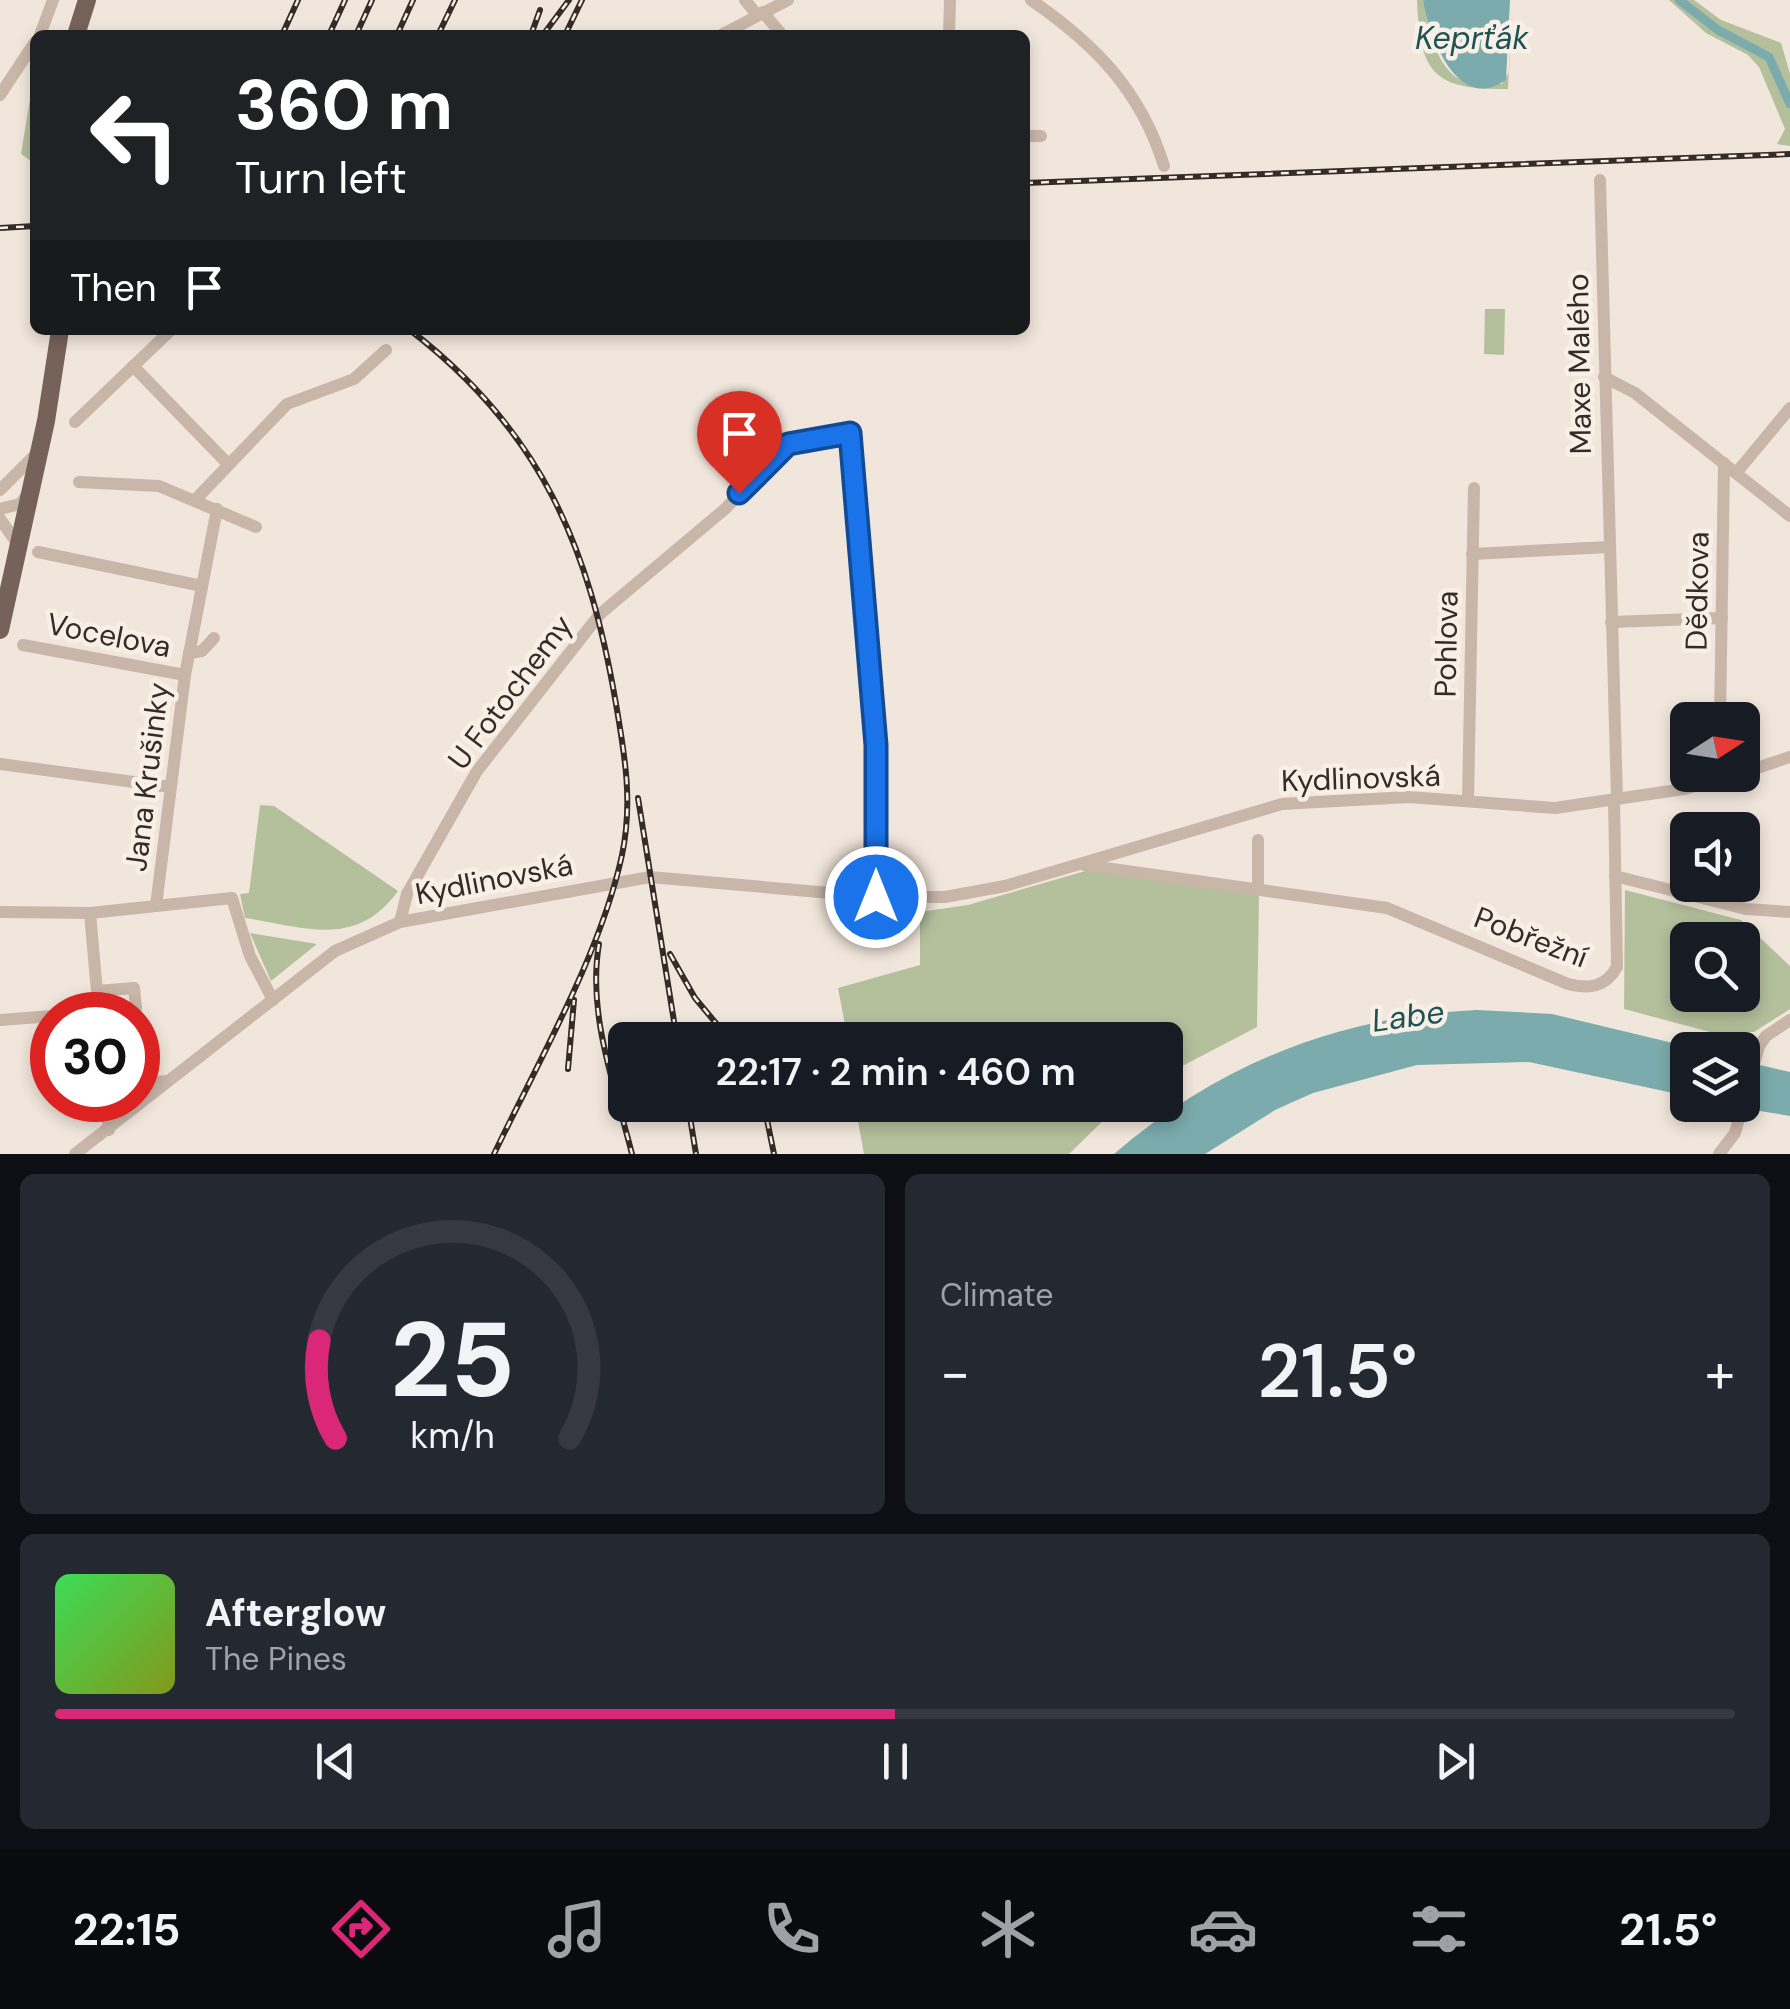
<!DOCTYPE html>
<meta charset="utf-8">
<style>
:root{--surface:#171b24;--page:#242831;--text:#f1f3f6;--muted:#9ea1a6;--line:#363941;--accent:#db2777}
body{margin:0;font-family:"DM Sans",sans-serif;background:var(--page);color:var(--text);height:100vh;display:flex;flex-direction:column;font-size:38px;white-space:nowrap}
*{box-sizing:border-box;margin:0}
p{font-size:32px;color:var(--muted)}
.icon{flex:none;width:55px;height:55px;fill:none;stroke:currentColor;stroke-width:2;stroke-linecap:round;stroke-linejoin:round}
.map{position:relative;height:1154px;overflow:hidden}
.side{display:flex;flex-direction:column;gap:20px;padding:20px;background:#0d0f14;flex:1}
.side>*{flex:none}
.guide{position:absolute;left:30px;top:30px;width:1000px;height:305px;border-radius:15px;box-shadow:0 5px 15px #0003;background:#202124;color:#fff;overflow:hidden}
.needle{width:65px;rotate:78deg}
.buttons{position:absolute;left:1670px;top:702px;display:grid;gap:20px}
.buttons a{display:grid;place-items:center;width:90px;height:90px;border-radius:15px;background:var(--surface);box-shadow:0 5px 15px #0003;font-size:50px}
.speed{position:absolute;left:30px;top:992px;display:flex;gap:20px;font-size:50px;font-weight:700;text-align:center}
.speed>*{display:grid;place-content:center;width:130px;height:130px;border-radius:50%;background:var(--surface);box-shadow:0 5px 15px #0003;line-height:1}
.speed .limit{border:15px solid #d22;background:#fff;color:#111}
.pin{position:absolute;display:grid;place-items:center;width:85px;height:85px;color:#fff;margin:-102px -42px;border-radius:50% 50% 50% 0;rotate:-45deg;box-shadow:0 0 10px #0007}
.pin .icon{rotate:45deg}
.me{position:absolute;width:110px;margin:-55px;rotate:0deg;stroke-linejoin:round;filter:drop-shadow(0 0 8px #0008)}
.turn{display:flex;align-items:center;gap:35px;height:210px;padding:0 40px;font-size:45px}
.turn .icon{width:130px;height:130px;stroke-width:2.5}
.turn b{display:block;font-size:70px;line-height:85px}
.then{display:flex;align-items:center;height:95px;padding:0 40px;background:#0003;gap:20px;font-size:38px}
.big{font-size:75px;font-weight:600;line-height:1.1}
.side .widget{flex:1;display:flex;flex-direction:column;justify-content:center;gap:15px;min-width:0;padding:0 35px;border-radius:15px;background:var(--page)}
.side .dial{align-items:center;gap:0}
.dial svg{height:260px;overflow:visible;fill:none;stroke:var(--line);stroke-width:7;stroke-linecap:round;text-anchor:middle}
.dial text{fill:var(--text);stroke:none}
.song{display:flex;align-items:center;gap:30px}
.cover{width:120px;height:120px;border-radius:15px;background:linear-gradient(135deg,hsl(130 70% 55%),hsl(70 70% 35%))}
.played{height:10px;border-radius:5px;background:linear-gradient(90deg,var(--accent) 50%,var(--line) 50%)}
.keys{display:flex;justify-content:space-around;direction:ltr}
.heat{display:flex;justify-content:space-between;align-items:center;font-size:55px;direction:ltr}
.side .tiles{flex:1;display:grid;gap:20px;grid-template-columns:1fr 1fr}
.widget:last-child{grid-column:span 2}
.trip{position:absolute;left:608px;top:1022px;width:575px;height:100px;border-radius:15px;background:var(--surface);box-shadow:0 5px 15px #0003;font-weight:600;line-height:100px;text-align:center}
.tab-bar{display:flex;height:160px;justify-content:space-around;align-items:center;background:#090b0e;color:var(--muted)}
.tab-bar .icon{width:70px;height:70px}
.tab-bar .on{color:var(--accent)}
.tab-bar b{font-size:45px;color:var(--text)}
.map>svg:first-child{display:block}
.green{fill:#b4bf9c;fill-rule:evenodd}
.water{fill:#7babac}
.lines{fill:none;stroke-linecap:round;stroke-linejoin:round}
.canal{stroke:#7babac;stroke-width:9}
.minor{stroke:#c8b6a8;stroke-width:12}
.major{stroke:#766259;stroke-width:18}
.rail-casing{stroke:#352c28;stroke-width:6}
.rail{stroke:#f8f0e7;stroke-width:2.5;stroke-dasharray:8;stroke-linecap:butt}
.route-casing{stroke:#114b97;stroke-width:25}
.route{stroke:#1a73e8;stroke-width:18}
.labels{text-anchor:middle;dominant-baseline:central;stroke-width:9;stroke-linejoin:round;paint-order:stroke}
.street-label{font-size:30px;fill:#352c28;stroke:#f8f0e7}
.water-label{font-size:32px;font-style:italic;fill:#1f5255;stroke:#f8f0e7}
</style>
<div class="map">
<svg width="1790" height="1154" viewBox="0 0 1790 1154">
<rect width="100%" height="100%" fill="#f1e6db"/>
<g class="green">
<path d="M1417,0h6c5,25 12,67 38,80 11,5 29,3 41,4l7,-12 3,-72 -4,89c-75,1 -88,-16 -91,-89z"/>
<polygon points="1669,0 1694,0 1721,20 1781,43 1790,74 1790,146 1777,144 1785,129 1759,67 1748,55 1706,33"/>
<polygon points="35,68 35,164 21,154"/>
<polygon points="1485,309 1505,309 1504,355 1484,354"/>
<path d="M260,805l14,1 124,85c-42,58 -92,36 -153,27l-5,-24 9,-1z"/>
<polygon points="1089,870 1259,895 1257,1027 1165,1075 1165,1040 848,1040 838,988 920,965 920,912 968,905"/>
<path d="M1625,890l116,30 49,46v43l-36,23h-44l-86,-23zM1688,940h54v55h-54z"/>
<polygon points="250,933 317,944 271,981"/>
<polygon points="855,1105 1119,1105 1069,1154 864,1154"/>
</g>
<g class="water">
<path d="M1423,0h87l-4,80c-49,35 -78,-46 -83,-80z"/>
<path d="M1477,1010l75,4 150,36h-14l-1,46 -158,-34 -112,3 -104,28 -38,17 -70,44h-91c105,-90 225,-138 363,-144z"/>
<polygon points="1743,1061 1790,1072 1790,1116 1723,1105 1742,1105"/>
</g>
<g class="lines">
<polyline class="canal" points="1679,0 1718,30 1769,57 1790,104"/>
<g class="minor">
<polyline points="745,0 757,15"/>
<path d="M1031,0c64,44 110,91 133,166"/>
<polyline points="763,12 782,35"/>
<polyline points="40,35 53,0"/>
<polyline points="721,35 788,0"/>
<polyline points="949,35 950,0"/>
<polyline points="0,95 35,42"/>
<polyline points="1025,136 1041,136"/>
<polyline points="1600,180 1617,799"/>
<polyline points="133,366 228,464"/>
<polyline points="1604,377 1635,393 1790,516"/>
<polyline points="75,422 171,330"/>
<polyline points="1737,472 1790,408"/>
<polyline points="79,482 159,486 256,527"/>
<polyline points="0,490 37,453"/>
<polyline points="196,499 287,404 354,379 386,350"/>
<polyline points="0,509 20,504 27,495"/>
<polyline points="0,519 17,543"/>
<polyline points="38,552 202,586"/>
<polyline points="1472,554 1609,547"/>
<polyline points="1611,622 1722,618"/>
<polyline points="23,645 185,675"/>
<polyline points="189,653 202,651 214,638"/>
<polyline points="1720,720 1724,463"/>
<polyline points="0,764 171,787"/>
<polyline points="1742,773 1790,757"/>
<polyline points="1468,801 1474,488"/>
<path d="M1084,865l303,43 181,76c21,5 37,4 49,-17l-3,-167"/>
<polyline points="1615,876 1746,909 1790,912"/>
<polyline points="1258,889 1258,840"/>
<polyline points="156,906 185,675 217,509"/>
<polyline points="0,912 90,913 232,898 250,956 273,1000"/>
<polyline points="90,913 99,1015"/>
<polyline points="400,922 407,894 477,771 600,614 725,509 788,444 850,433 876,745 876,897"/>
<polyline points="60,1015 136,1008 134,988 97,991"/>
<polyline points="0,1020 52,1016"/>
<polyline points="138,1083 168,1081"/>
<polyline points="106,1100 109,1130"/>
<polyline points="75,1154 335,951 400,922 650,877 876,897 945,897 1005,886 1282,804 1409,797 1555,808 1684,789 1737,775"/>
<polyline points="1719,1154 1735,1133 1759,1046 1766,1036 1790,1020"/>
</g>
<g class="major">
<polyline points="76,35 87,0"/>
<polyline points="0,630 46,421 60,330"/>
</g>
<defs>
<g id="rail">
<polyline points="282,35 298,0"/>
<polyline points="329,35 345,0"/>
<polyline points="356,35 372,0"/>
<polyline points="397,35 413,0"/>
<polyline points="438,35 455,0"/>
<polyline points="531,35 540,10"/>
<polyline points="543,35 569,0"/>
<polyline points="565,35 582,0"/>
<polyline points="1025,183 1790,154"/>
<polyline points="0,228 35,226"/>
<path d="M410,330c131,101 179,216 206,374 9,52 17,99 6,151 -21,98 -84,207 -128,299"/>
<polyline points="638,798 677,1040"/>
<path d="M599,944c-12,70 16,142 33,210"/>
<polyline points="670,954 695,998 730,1040"/>
<polyline points="568,1069 574,1000"/>
<polyline points="688,1105 696,1154"/>
<polyline points="764,1105 774,1154"/>
</g>
</defs>
<use href="#rail" class="rail-casing"/>
<use href="#rail" class="rail"/>
</g>
<g class="lines">
<defs>
<polyline id="route" points="739,493 788,444 850,433 876,745 876,897"/>
</defs>
<use href="#route" class="route-casing"/>
<use href="#route" class="route"/>
</g>
<g class="labels">
<g class="street-label">
<text transform="translate(1579 364) rotate(-91)">Maxe Malého</text>
<text transform="translate(1697 591) rotate(-89)">Dědkova</text>
<text transform="translate(109 635) rotate(11)">Vocelova</text>
<text transform="translate(1446 644) rotate(-89)">Pohlova</text>
<text transform="translate(510 692) rotate(-53)">U Fotochemy</text>
<text transform="translate(147 777) rotate(-83)">Jana Krušinky</text>
<text transform="translate(1361 778) rotate(-2)">Kydlinovská</text>
<text transform="translate(494 879) rotate(-11)">Kydlinovská</text>
<text transform="translate(1531 937) rotate(21)">Pobřežní</text>
</g>
<g class="water-label">
<text x="1472" y="38">Keprťák</text>
<text transform="translate(1408 1016) rotate(-8)">Labe</text>
</g>
</g>
</svg>
<div class="buttons">
<a><svg class="needle" viewBox="-14 -14 28 28"><path d="M0-13l5 13h-10z" fill="#e53935"/><path d="M0 13l5-13h-10z" fill="#9ea1a6"/></svg></a>
<a><svg class="icon" aria-label="sound" viewBox="0 0 24 24"><path d="M4 9h4l5-4v14l-5-4H4zM17 9q2 3 0 6"/></svg></a>
<a><svg class="icon" aria-label="search" viewBox="0 0 24 24"><circle cx="10" cy="10" r="6"/><path d="M15 15l6 6"/></svg></a>
<a><svg class="icon" aria-label="layers" viewBox="0 0 24 24"><path d="M12 4l9 5-9 5-9-5zM3 14l9 5 9-5"/></svg></a>
</div>
<div class="speed"><div class="limit">30</div></div>
<div class="pin" style="left:739px;top:493px;background:#d93025"><svg class="icon" aria-label="arrive" viewBox="0 0 24 24"><path d="M6 21V4h12l-3 4 3 4H6"/></svg></div>
<svg class="me" style="left:876px;top:897px" viewBox="-20 -20 40 40"><circle r="17" fill="#1a73e8" stroke="#fff" stroke-width="3"/><path d="M0-11L8 9 0 5-8 9z" fill="#fff"/></svg>
<div class="trip">22:17 · 2 min · 460 m</div>
<div class="guide">
<div class="turn"><svg class="icon" aria-label="left" viewBox="0 0 24 24"><path d="M17 20v-9H6M10 6l-5 5 5 5"/></svg><div><b>360 m</b>Turn left</div></div>
<div class="then">Then<svg class="icon" aria-label="arrive" viewBox="0 0 24 24"><path d="M6 21V4h12l-3 4 3 4H6"/></svg></div>
</div>
</div>
<section class="side">
<div class="tiles">
<div class="widget dial"><svg viewBox="0 0 100 80">
<path d="M14 69A42 42 0 1 1 86 69"/>
<path d="M14 69A42 42 0 0 1 9 39" stroke="#db2777"/>
<text x="50" y="56" font-size="32" font-weight="700">25</text>
<text x="50" y="72" font-size="11">km/h</text>
</svg></div>
<div class="widget"><p>Climate</p>
<div class="heat"><a>−</a><b class="big">21.5°</b><a>+</a></div>
</div>
<div class="widget">
<div class="song"><i class="cover"></i><div><b>Afterglow</b><p>The Pines</p></div></div>
<div class="played"></div>
<div class="keys"><svg class="icon" aria-label="previous" viewBox="0 0 24 24"><path d="M18 5L8 12l10 7zM5 5v14"/></svg><svg class="icon" aria-label="pause" viewBox="0 0 24 24"><path d="M8 5v14M16 5v14"/></svg><svg class="icon" aria-label="next" viewBox="0 0 24 24"><path d="M6 5l10 7-10 7zM19 5v14"/></svg></div>
</div>
</div>
</section>
<nav class="tab-bar">
<b>22:15</b>
<svg class="icon on" aria-label="directions" viewBox="0 0 24 24"><path d="M12 3l9 9-9 9-9-9zM9 14v-3h6M13 9l2 2-2 2"/></svg>
<svg class="icon" aria-label="music" viewBox="0 0 24 24"><path d="M9 18V5l10-2v13"/><circle cx="6" cy="18" r="3"/><circle cx="16" cy="16" r="3"/></svg>
<svg class="icon" aria-label="phone" viewBox="0 0 24 24"><path d="M5 4h4l2 5-3 2q2 4 5 5l2-3 5 2v4C11 20 4 13 5 4z"/></svg>
<svg class="icon" aria-label="climate" viewBox="0 0 24 24"><path d="M12 3v18M4 7l16 10M4 17L20 7"/></svg>
<svg class="icon" aria-label="car" viewBox="0 0 24 24"><path d="M5 17H2v-5l4-1 3-4h7l3 4 3 1v5h-3M9 17h6M6 11h13"/><circle cx="7" cy="17" r="2"/><circle cx="17" cy="17" r="2"/></svg>
<svg class="icon" aria-label="filters" viewBox="0 0 24 24"><path d="M4 7h16M4 17h16"/><circle cx="9" cy="7" r="2"/><circle cx="15" cy="17" r="2"/></svg>
<b>21.5°</b>
</nav>
